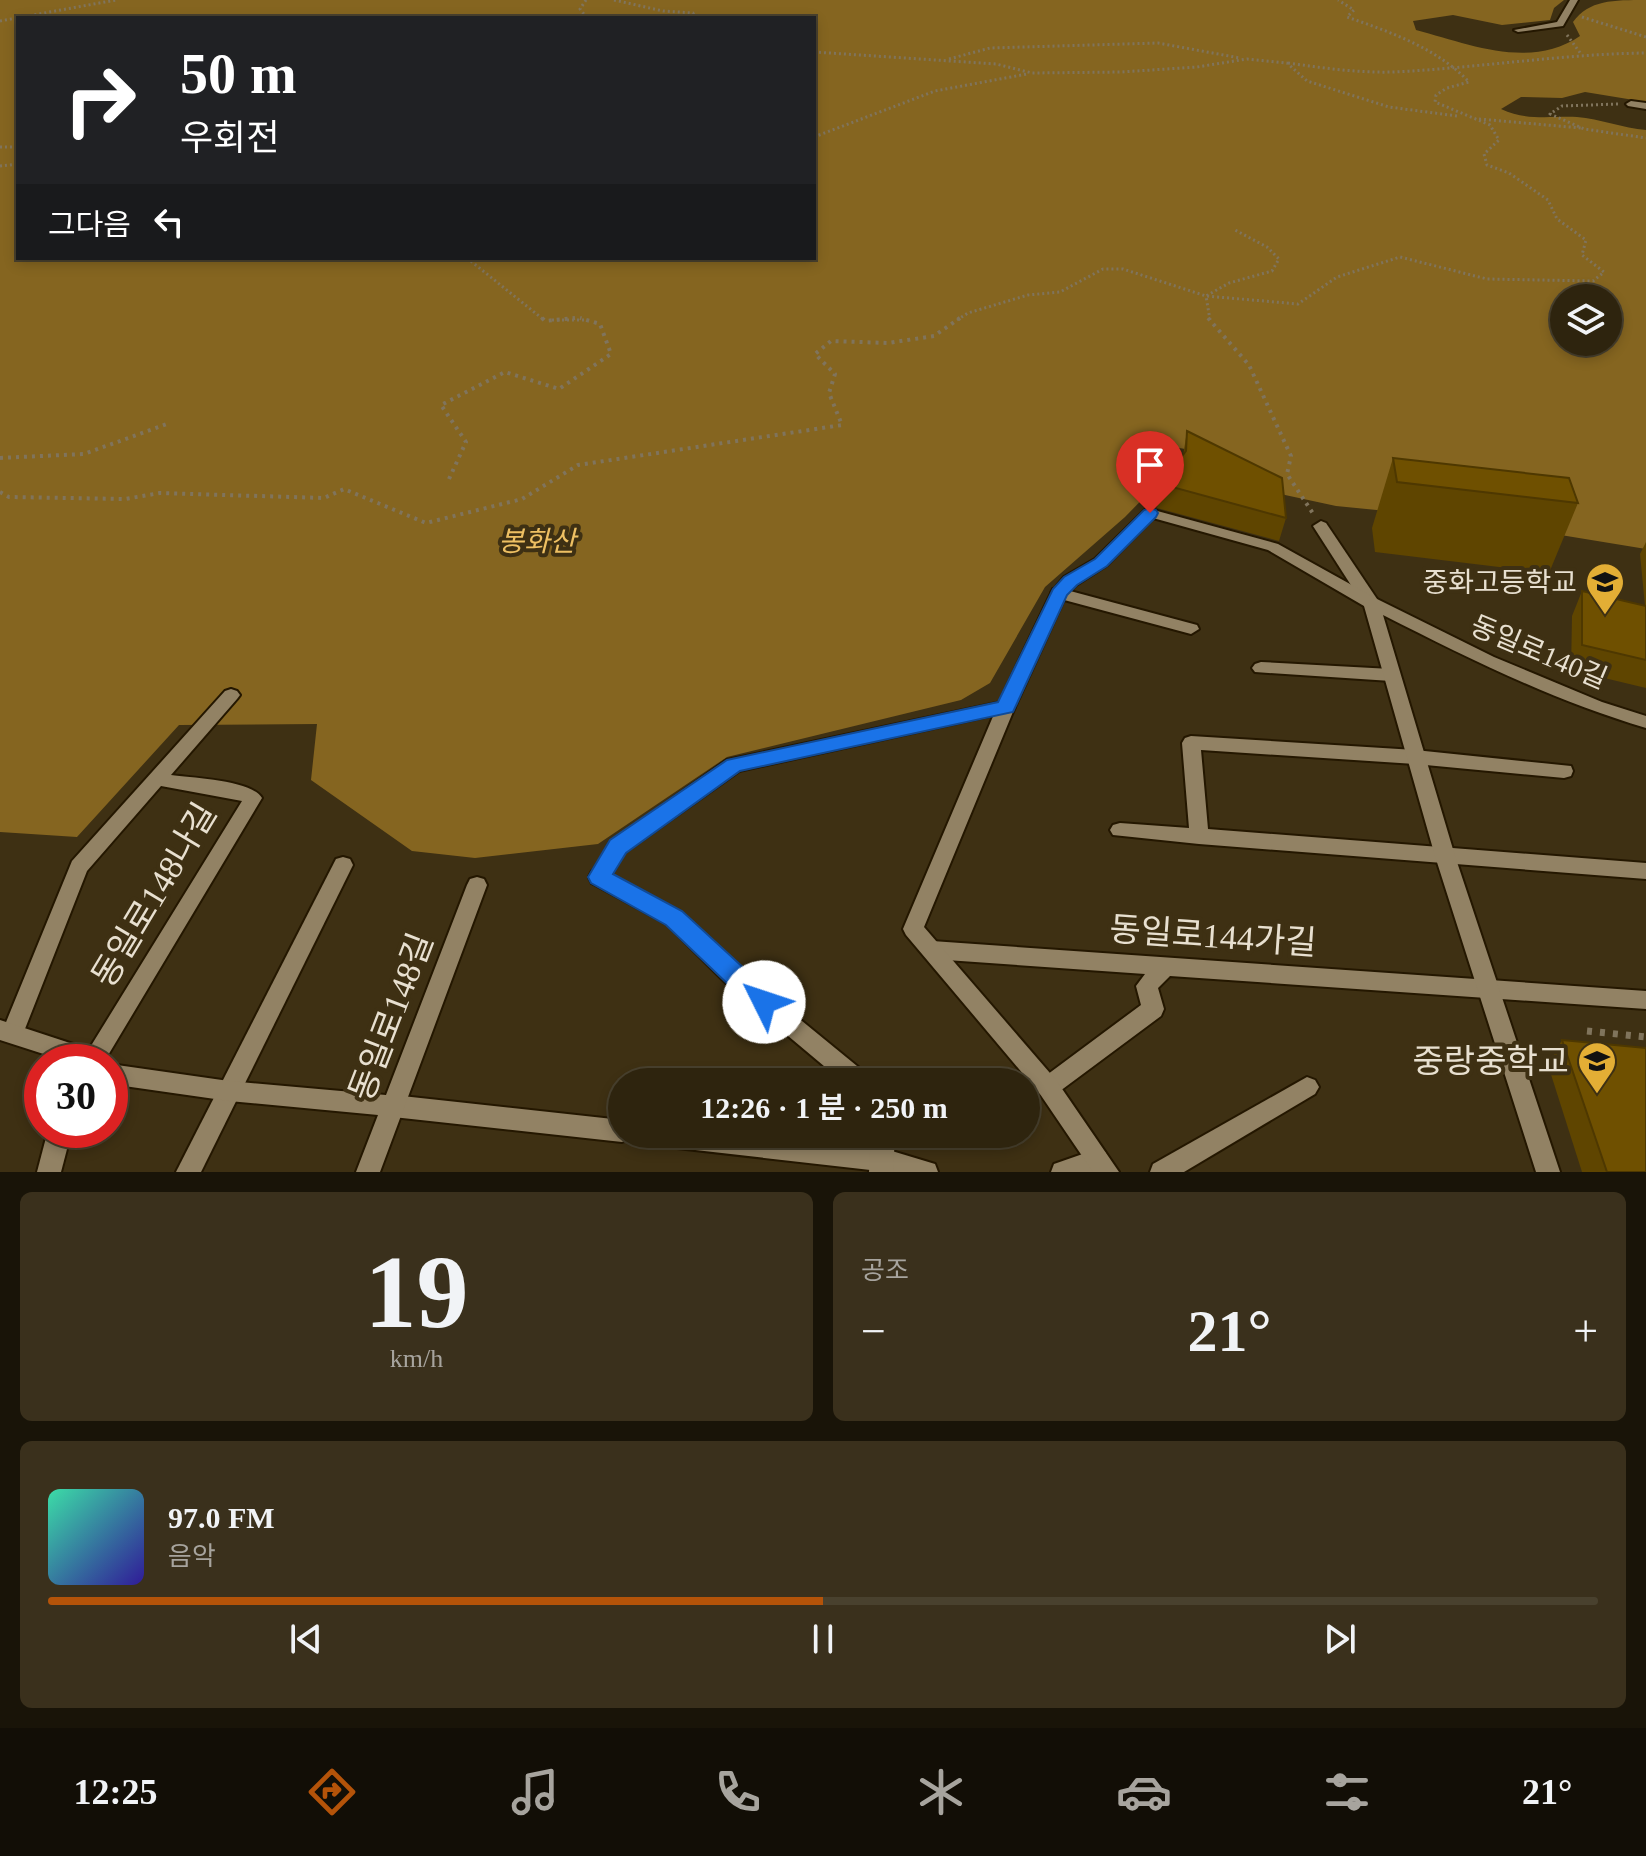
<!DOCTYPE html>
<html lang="ko">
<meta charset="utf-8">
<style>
:root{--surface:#2e240e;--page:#3a301c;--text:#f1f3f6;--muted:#a7a49e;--line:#49412e;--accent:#b45309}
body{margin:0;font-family:"Times New Roman","Noto Sans KR",serif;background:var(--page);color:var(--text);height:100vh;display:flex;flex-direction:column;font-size:30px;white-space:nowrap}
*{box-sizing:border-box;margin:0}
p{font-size:26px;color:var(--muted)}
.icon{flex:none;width:44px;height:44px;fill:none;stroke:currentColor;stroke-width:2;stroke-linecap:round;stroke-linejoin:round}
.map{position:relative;height:1172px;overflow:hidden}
.sheet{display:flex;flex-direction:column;gap:20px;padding:20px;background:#191408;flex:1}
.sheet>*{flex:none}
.hud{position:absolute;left:16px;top:16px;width:800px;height:244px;border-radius:0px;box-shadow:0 4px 12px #0003,0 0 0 2px var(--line);background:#202124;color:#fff;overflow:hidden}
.controls{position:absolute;left:1550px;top:284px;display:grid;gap:16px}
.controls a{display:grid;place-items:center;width:72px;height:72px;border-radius:50%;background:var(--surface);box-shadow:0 4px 12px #0003,0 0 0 2px var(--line);font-size:40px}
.speed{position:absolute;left:24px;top:1044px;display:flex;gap:16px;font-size:40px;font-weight:700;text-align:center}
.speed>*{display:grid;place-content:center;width:104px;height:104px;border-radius:50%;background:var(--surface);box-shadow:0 4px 12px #0003,0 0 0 2px var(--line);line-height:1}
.speed .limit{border:12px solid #d22;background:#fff;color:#111}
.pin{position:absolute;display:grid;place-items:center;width:68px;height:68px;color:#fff;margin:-82px -34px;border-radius:50% 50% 50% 0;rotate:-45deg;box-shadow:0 0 8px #0007}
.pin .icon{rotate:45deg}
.me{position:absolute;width:88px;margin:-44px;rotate:311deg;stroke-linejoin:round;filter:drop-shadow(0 0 6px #0008)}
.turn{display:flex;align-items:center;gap:28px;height:168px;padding:0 32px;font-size:36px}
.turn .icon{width:104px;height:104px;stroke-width:2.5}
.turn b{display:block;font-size:56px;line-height:68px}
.then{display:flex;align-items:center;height:76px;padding:0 32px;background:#0003;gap:16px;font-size:30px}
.big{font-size:60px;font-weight:600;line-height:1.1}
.sheet .widget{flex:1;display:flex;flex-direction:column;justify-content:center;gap:12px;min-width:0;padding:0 28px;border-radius:12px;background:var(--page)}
.sheet .dial{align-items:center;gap:0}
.dial b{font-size:104px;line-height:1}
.song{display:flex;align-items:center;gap:24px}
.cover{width:96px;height:96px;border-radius:12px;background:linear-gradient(135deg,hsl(160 70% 55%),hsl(250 70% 35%))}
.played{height:8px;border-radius:4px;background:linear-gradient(90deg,var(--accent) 50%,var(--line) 50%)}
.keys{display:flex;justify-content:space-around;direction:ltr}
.heat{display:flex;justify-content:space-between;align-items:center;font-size:44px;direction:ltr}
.sheet .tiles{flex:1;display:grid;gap:20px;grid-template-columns:1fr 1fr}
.widget:last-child{grid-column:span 2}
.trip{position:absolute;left:608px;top:1068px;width:432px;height:80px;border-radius:40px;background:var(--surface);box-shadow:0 4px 12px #0003,0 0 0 2px var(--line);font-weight:600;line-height:80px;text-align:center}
.menu{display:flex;height:128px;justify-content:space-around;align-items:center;background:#120e06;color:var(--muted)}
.menu .icon{width:56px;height:56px}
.menu .active{color:var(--accent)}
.menu b{font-size:36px;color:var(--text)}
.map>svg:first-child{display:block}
.forest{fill:#856520;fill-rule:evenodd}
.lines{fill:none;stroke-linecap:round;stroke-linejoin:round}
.lane-casing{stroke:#241700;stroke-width:4}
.street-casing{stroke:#241700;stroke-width:4}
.path-far2{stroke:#80745c;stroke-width:3;stroke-dasharray:2 3;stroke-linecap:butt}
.path-far1{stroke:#80745c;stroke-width:4;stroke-dasharray:3 5;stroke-linecap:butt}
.path{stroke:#80745c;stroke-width:7;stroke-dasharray:5 8;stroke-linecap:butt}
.lane{fill:#928264;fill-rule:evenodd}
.street{fill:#928264;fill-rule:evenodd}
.wall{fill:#5f4500}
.building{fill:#6f5000;stroke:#4e3800;stroke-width:2}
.route{fill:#1a73e8;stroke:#114b97;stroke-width:2}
.labels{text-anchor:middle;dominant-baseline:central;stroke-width:8;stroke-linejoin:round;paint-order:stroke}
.park-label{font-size:28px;font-style:italic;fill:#eec063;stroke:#3e3013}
.poi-label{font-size:28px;fill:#e8e0d0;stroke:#3e3013;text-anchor:end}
.street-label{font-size:28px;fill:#e8e0d0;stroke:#3e3013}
.near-street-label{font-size:34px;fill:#e8e0d0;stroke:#3e3013}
.near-poi-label{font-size:34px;fill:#e8e0d0;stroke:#3e3013;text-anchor:end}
</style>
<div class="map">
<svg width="1646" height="1172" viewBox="0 0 1646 1172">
<rect width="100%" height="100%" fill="#3e3013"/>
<path class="forest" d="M0,0h1564l-10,8 -4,12 -48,5 -49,-10 -40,6 3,9c53,14 114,40 164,6l-7,-14c16,-22 40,-22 73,-22v102l-61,-10 -23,6 -41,-1 -20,12c26,12 48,7 76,8 23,2 46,11 69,13v419l-188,-31 -122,-12 -69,-15 -65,-39 -34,-6 1,26 -44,45 -80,70 -55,96 -29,17 -234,57 -129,87 -123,14 -63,-7 -101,-71 6,-56 -138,1 -102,112 -77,-5zM18,18h796v240h-796zM1564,298h44v44h-44z"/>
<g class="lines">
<defs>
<g id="lane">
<polygon points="1570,0 1578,0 1563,26 1518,32 1514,30 1557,22"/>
<polygon points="1321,521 1326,523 1377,599 1379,603 1377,607 1365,607 1313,526"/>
<polygon points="1059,588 1197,625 1199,629 1191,634 1053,597 1051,593 1053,589"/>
<polygon points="1261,662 1391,669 1397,671 1400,675 1397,679 1391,681 1255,672 1252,668 1255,664"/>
<path d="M231,689l6,2 3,4 -3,4 -66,76c22,3 80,5 91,23l-158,264h-23l161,-261 -81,-15 -74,85 -66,168 -8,3 -8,-3 -3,-7 70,-171 153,-170z"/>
<polygon points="1006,701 1012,703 1015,707 1012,711 739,771 625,852 606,883 599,885 592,883 589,877 611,842 727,760"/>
<polygon points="1191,736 1415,750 1571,766 1573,771 1571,776 1564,778 1415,764 1201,750 1208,829 1646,863 1646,879 1199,844 1113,835 1110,830 1113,825 1120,823 1189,828 1182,743 1185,738"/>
<polygon points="343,857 350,859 353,865 201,1172 176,1172 336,859"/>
<polygon points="932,941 1646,991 1646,1009 1170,976 1158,988 1164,1009 1161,1016 1056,1094 1048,1097 1040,1094 1036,1087 1040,1080 1141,1005 1136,986 1145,974 932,959 925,956 921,950 925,944"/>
<polygon points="1307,1077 1315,1080 1319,1087 1315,1094 1184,1172 1150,1172 1153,1164"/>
<polygon points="393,1095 622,1120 622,1134 632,1134 630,1139 622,1142 393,1117 385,1114 381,1106 385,1098"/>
<polygon points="48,1130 72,1130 61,1172 37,1172"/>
<polygon points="639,1134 754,1134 882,1148 935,1164 938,1172 888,1172 651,1145 643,1142"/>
<polygon points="1097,1149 1105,1152 1109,1160 1105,1168 1095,1172 1051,1172 1054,1164"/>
</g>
<g id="street">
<polygon points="1631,101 1646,103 1646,109 1628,106 1626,104"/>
<path d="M1150,509l128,35 99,55 117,58 108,45 44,14v12c-92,-27 -178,-70 -263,-113l72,241 105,316h-24l-101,-316 -71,-250 -96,-56 -115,-32 -46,47 -31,20 -10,10 -51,112 -91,220 132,153 63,92h-26l-53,-78 -134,-159 -3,-6 94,-222 54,-114 13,-16 31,-18 50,-49z"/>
<polygon points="599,869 681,912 747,976 868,1075 871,1082 843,1082 731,988 667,924 592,883 589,877 592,871"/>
<polygon points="477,877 484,879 487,885 380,1172 356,1172 378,1115 229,1101 110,1084 110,1064 229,1081 386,1095 467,885 470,879"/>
<polygon points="0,1020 73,1044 79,1062 57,1062 56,1058 0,1040"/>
<polygon points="871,1134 895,1134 893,1172 869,1172"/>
</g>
</defs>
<use href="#lane" class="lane-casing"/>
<use href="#street" class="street-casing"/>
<g class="path-far2">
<polyline points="586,0 580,9 587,18"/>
<polyline points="614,0 663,11 693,13 695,18"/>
<polyline points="1582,17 1646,37"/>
<polyline points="0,21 116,0"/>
<polyline points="1567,35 1581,54"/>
<polyline points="814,52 996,64 1032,73 1121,72 1197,67 1247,59 1287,63 1307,81 1389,107 1457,116"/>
<polyline points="949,59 990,48 1158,43 1240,58"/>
<path d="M1288,63c35,5 70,10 105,9 85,-4 168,-18 253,-19"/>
<polyline points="1618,104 1562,106 1550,114 1584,129 1646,138"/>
<polyline points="1479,119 1581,128"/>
<polyline points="814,137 935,91 1027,74"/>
<polyline points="0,147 18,147"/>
<polyline points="0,166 18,164"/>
<polyline points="467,258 544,320"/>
<polyline points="552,320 587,320"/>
<path d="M957,320l11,-7 60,-18 32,-3 43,-23h20l83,27 92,8 39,-27 63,-20 87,22 106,2 11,-9 -22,-17 4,-15 -29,-21 -9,-19 -39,-27 -22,-8 -3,-11 15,-14 -9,-15 -55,-23 1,-7 11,-7 22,-6c-32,-34 -79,-50 -122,-65l7,-7 -16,-10"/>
<polyline points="1210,320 1206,296 1229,283 1272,271 1279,259 1267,247 1235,230"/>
</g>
<g class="path-far1">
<polyline points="542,318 545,321 575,318"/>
<polyline points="1208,318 1249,365 1291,456 1287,474 1314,515"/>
<polyline points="0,458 84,454 167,424"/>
<polyline points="449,479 466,442 441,405 505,372 559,389 611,354 600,324 580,318"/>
<polyline points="0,492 9,497 125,499 160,493 324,498 344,489 426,523 522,499 578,465 842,425 829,393 835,374 815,354 831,341 888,343 934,336 960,318"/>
</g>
<polyline class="path" points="1587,1031 1646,1037"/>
<use href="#lane" class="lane"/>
<use href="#street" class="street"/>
</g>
<g class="wall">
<polygon points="1187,431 1286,518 1279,541 1157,508 1161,484 1183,456"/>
<polygon points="1393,458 1578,503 1549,573 1375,552 1372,528"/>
<polygon points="1646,542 1646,688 1571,670 1572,616 1582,591 1645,606 1640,554"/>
<polygon points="1562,1040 1646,1172 1582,1172 1548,1065"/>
</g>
<g class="building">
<polygon points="1187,431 1282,478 1286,518 1161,484 1186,451"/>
<polygon points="1393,458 1569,478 1578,503 1397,482"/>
<polygon points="1582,591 1646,606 1646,660 1582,645"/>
<polygon points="1562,1040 1646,1048 1646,1172 1607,1172"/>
</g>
<polygon class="route" points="1150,508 1156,510 1158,513 1156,517 1107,566 1077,585 1067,595 1013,712 740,771 626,853 613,874 682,911 772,994 776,1002 772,1010 764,1013 755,1010 666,925 591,883 588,877 610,840 727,760 998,702 1053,589 1064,577 1095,559 1144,510"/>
<defs>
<symbol id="school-pin" viewBox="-11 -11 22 30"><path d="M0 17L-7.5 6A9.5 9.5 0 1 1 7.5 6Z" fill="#e3ae35" stroke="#3e3013"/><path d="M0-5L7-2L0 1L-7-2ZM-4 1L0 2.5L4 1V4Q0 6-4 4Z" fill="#111"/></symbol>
</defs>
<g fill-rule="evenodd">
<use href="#school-pin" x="1583" y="560" width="44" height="60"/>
<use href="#school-pin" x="1575" y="1039" width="44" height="60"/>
</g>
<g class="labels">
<g class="park-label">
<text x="537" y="541">봉화산</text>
</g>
<g class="poi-label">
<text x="1577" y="582">중화고등학교</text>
</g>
<g class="street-label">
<text transform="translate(1539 652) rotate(23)">동일로140길</text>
</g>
<g class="near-street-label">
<text transform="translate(154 895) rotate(-59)">동일로148나길</text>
<text transform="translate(1213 936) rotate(4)">동일로144가길</text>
<text transform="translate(391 1017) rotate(-69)">동일로148길</text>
</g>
<g class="near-poi-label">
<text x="1569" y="1061">중랑중학교</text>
</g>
</g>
</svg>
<div class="controls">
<a><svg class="icon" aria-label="layers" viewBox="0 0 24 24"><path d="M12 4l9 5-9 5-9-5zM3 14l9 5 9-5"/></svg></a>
</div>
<div class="speed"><div class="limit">30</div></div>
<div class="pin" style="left:1150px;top:513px;background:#d93025"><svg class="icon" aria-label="arrive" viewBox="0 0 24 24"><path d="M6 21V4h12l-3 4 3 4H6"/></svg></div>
<svg class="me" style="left:764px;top:1002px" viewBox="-20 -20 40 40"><circle r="19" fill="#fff"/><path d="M0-13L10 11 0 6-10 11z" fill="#1a73e8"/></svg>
<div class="trip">12:26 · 1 분 · 250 m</div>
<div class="hud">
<div class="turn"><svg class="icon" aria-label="right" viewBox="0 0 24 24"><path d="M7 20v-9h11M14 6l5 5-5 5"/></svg><div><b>50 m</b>우회전</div></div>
<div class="then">그다음<svg class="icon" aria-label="left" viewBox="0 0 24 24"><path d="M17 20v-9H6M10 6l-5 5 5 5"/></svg></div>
</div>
</div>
<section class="sheet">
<div class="tiles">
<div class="widget dial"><b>19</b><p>km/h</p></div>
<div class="widget"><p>공조</p>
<div class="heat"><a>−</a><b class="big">21°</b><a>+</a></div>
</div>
<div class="widget">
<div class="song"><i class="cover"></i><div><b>97.0 FM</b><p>음악</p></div></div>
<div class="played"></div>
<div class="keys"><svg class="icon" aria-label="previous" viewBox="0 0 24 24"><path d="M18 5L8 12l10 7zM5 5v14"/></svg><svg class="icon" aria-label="pause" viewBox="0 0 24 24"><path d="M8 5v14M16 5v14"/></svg><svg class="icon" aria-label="next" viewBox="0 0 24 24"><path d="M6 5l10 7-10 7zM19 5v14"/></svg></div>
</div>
</div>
</section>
<nav class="menu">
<b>12:25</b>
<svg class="icon active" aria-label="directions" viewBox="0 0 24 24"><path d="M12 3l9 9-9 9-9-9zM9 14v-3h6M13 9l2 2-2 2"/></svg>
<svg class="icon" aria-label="music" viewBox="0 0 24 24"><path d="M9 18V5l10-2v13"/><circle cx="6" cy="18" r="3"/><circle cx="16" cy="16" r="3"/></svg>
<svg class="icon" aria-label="phone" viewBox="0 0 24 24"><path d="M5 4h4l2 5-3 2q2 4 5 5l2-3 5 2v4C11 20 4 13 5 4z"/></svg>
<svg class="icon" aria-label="climate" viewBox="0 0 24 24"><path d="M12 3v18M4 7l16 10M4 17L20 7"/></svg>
<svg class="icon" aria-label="car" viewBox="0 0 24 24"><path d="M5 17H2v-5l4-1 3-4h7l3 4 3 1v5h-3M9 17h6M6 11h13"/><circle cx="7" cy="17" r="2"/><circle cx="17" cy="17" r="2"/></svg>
<svg class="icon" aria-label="filters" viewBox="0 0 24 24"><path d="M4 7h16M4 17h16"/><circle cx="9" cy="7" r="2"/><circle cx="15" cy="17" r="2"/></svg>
<b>21°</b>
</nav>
